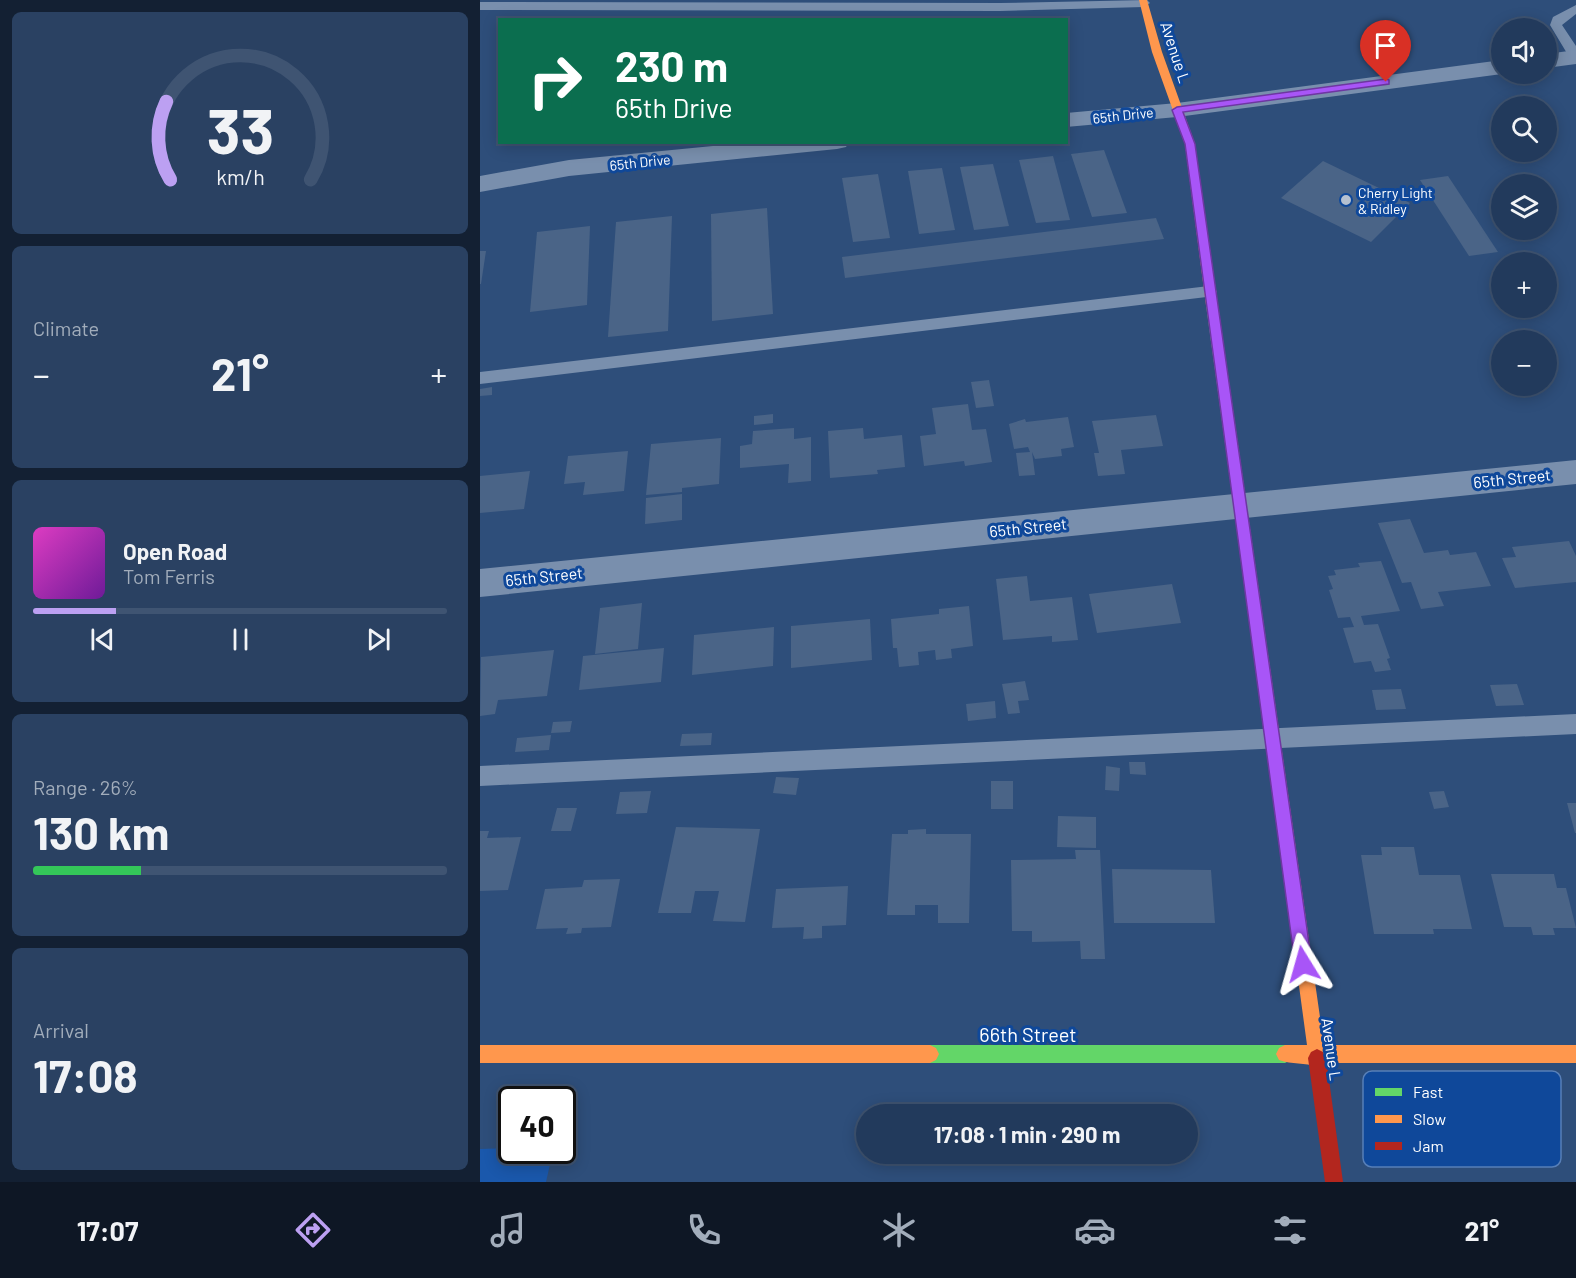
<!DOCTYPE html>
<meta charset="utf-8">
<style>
:root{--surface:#223a5c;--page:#2a4162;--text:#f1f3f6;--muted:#a2adbb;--line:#3f5472;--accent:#bca0f2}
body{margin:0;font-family:Barlow,sans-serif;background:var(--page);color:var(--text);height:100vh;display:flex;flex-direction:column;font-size:22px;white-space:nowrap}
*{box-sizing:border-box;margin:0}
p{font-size:20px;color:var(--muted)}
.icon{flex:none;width:33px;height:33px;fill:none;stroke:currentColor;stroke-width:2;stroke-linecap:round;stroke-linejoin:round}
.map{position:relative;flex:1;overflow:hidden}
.panel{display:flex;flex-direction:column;gap:12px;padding:12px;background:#132033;width:480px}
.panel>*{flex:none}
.guide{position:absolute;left:18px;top:18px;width:570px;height:126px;border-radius:0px;box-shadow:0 3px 15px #0003,0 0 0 2px var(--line);background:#0b6e4f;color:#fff;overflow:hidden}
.buttons{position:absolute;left:1011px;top:18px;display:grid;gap:12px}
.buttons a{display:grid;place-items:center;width:66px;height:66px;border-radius:50%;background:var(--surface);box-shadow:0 3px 15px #0003,0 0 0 2px var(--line);font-size:30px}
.speed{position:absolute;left:18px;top:1086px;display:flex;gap:12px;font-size:30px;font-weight:700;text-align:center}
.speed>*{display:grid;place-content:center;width:78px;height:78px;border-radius:50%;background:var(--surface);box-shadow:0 3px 15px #0003,0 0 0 2px var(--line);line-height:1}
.speed .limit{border:3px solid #111;border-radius:9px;background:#fff;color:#111}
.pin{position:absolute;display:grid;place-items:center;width:51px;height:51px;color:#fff;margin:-62px -26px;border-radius:50% 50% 50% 0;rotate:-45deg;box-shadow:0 0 6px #0007}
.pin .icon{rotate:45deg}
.me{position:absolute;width:66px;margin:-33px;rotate:352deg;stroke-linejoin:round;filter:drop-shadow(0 0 4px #0008)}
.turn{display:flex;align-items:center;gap:21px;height:126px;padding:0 18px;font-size:27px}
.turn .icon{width:78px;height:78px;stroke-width:2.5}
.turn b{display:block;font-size:42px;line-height:51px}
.big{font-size:45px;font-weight:700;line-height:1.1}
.panel .tile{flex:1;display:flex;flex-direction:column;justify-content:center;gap:9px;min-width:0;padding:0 21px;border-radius:9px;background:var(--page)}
.panel .dial{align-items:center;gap:0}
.dial svg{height:156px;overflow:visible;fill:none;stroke:var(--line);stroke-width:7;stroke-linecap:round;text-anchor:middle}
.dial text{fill:var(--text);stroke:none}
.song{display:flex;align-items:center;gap:18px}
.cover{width:72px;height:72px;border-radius:9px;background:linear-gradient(135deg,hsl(310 70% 55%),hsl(280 70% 35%))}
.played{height:6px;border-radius:3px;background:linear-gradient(90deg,var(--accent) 20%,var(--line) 20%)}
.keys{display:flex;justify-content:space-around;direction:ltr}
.heat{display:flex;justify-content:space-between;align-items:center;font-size:33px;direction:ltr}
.charge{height:9px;border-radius:4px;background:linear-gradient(90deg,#34c759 26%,var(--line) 0)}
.trip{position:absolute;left:376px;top:1104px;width:342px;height:60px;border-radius:30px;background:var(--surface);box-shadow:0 3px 15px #0003,0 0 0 2px var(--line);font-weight:700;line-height:60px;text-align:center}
.tabs{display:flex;height:96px;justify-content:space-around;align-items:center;background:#0e1725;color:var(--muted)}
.tabs .icon{width:42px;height:42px}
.tabs .on{color:var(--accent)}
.tabs b{font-size:27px;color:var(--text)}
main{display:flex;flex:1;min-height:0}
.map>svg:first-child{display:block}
.green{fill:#1a58ac}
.building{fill:#4a6487}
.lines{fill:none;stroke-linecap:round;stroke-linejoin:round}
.lane{fill:#798fad;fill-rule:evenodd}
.street{fill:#798fad;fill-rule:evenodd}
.fast{fill:#63d668;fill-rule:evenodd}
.slow{fill:#ff974d;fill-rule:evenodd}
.jam{fill:#b3261e;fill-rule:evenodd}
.route{fill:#a855f7;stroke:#6d37a1;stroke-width:1.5}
.poi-dot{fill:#b6c1d0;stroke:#0f489a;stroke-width:2}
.labels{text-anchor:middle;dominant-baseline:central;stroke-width:6;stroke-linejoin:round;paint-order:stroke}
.far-street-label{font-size:14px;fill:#fff;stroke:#0f489a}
.far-poi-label{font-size:14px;fill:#fff;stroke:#0f489a;text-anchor:start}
.street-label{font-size:16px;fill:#fff;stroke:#0f489a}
.near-street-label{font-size:20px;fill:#fff;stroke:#0f489a}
.key{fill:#0f489a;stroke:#577fb8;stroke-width:1.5}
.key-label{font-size:16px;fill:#fff}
</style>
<main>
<section class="panel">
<div class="tile dial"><svg viewBox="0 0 100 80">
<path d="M14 69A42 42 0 1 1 86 69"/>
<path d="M14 69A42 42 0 0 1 12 29" stroke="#bca0f2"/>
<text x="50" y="56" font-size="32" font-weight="700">33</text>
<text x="50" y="72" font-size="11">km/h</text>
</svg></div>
<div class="tile"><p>Climate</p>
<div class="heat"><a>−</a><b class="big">21°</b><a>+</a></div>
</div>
<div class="tile">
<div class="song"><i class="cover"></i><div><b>Open Road</b><p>Tom Ferris</p></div></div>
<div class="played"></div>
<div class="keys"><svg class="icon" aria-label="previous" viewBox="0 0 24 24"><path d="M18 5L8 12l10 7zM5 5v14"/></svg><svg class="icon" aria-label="pause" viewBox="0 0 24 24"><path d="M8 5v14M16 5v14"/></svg><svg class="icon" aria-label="next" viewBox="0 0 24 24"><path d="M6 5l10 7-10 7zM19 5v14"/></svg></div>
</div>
<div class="tile"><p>Range · 26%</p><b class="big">130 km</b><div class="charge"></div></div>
<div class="tile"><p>Arrival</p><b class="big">17:08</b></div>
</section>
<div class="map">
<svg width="1096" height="1182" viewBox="0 0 1096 1182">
<rect width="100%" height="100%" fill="#2e4e7a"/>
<polygon class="green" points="31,1148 32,1150 73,1151 66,1182 0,1182 0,1149"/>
<g class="building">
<polygon points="624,150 647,213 612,217 591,154"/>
<polygon points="573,156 590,220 556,223 539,160"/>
<polygon points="843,161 930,203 891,242 801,198"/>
<polygon points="513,164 529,226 494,230 480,167"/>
<polygon points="462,168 475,230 439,234 428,171"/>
<polygon points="398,174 410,238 373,242 362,178"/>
<polygon points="968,176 1018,252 989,256 940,180"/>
<polygon points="287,208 293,314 232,321 231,214"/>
<polygon points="192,216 188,331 128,337 136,222"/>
<polygon points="676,218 684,239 365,278 362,257"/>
<polygon points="110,226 107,305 50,312 57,232"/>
<polygon points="0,251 6,251 1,284 0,284"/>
<polygon points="509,380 514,406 496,408 491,382"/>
<polygon points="12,387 12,395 0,396 0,389"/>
<polygon points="488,404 492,430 506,429 512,462 485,466 484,461 444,466 440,436 456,434 452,408"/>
<polygon points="293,414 293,423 274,425 274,416"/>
<polygon points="676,415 683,446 641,450 645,474 618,476 614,453 619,453 612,421"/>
<polygon points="588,417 594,447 581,449 582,456 555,459 552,452 555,475 539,476 536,453 550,452 548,447 534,449 529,424 545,419 546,422"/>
<polygon points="314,428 314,439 331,437 331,481 308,483 309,464 260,468 260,446 272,444 273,431"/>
<polygon points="383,428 384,439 422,435 425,467 397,470 398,474 350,478 348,431"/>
<polygon points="241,438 239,484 202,488 202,492 166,495 171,444"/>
<polygon points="148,451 144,491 103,495 105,482 84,484 88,456"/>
<polygon points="50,471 44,509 0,513 0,476"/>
<polygon points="202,494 202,520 165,524 166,498"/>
<polygon points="930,519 944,553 968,550 970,555 996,552 1011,586 958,592 964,606 941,609 931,582 922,583 898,523"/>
<polygon points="1089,541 1096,556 1096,582 1035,588 1022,558 1036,557 1032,547"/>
<polygon points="901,561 920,611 881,616 884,625 898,624 910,658 907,659 911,670 895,672 891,661 874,663 863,628 874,627 870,617 858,618 849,590 853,589 848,576 856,575 854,570 880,567 878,563"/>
<polygon points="547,576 550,601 592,597 598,640 572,642 572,636 523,640 516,579"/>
<polygon points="692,584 701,623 617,633 609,594"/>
<polygon points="162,603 158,649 115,654 120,608"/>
<polygon points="489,606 493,646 471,649 472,658 456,660 455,650 438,652 439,665 419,667 417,648 413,648 411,619 459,614 459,609"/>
<polygon points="390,619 392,660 311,668 311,626"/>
<polygon points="294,627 293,666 212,675 214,635"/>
<polygon points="184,648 181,682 99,690 103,656"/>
<polygon points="74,650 67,696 18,700 15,714 0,716 1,657"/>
<polygon points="545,681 549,700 538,701 540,713 528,714 522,684"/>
<polygon points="1037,684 1044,705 1016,706 1010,685"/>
<polygon points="921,689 926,709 896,710 892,690"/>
<polygon points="515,701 516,718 488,721 486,704"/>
<polygon points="92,721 90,732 71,733 73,722"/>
<polygon points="232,733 231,745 200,746 202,734"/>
<polygon points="71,735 69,750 35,752 37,738"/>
<polygon points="649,762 665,762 666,775 650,774"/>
<polygon points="626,766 640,768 639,791 625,790"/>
<polygon points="296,777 319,778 316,795 293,793"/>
<rect x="511" y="781" width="22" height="28"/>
<polygon points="171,791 167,813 136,814 140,792"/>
<polygon points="964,791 969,807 954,809 949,792"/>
<polygon points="1087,803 1096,803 1096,833 1095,833"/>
<polygon points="77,808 97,808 91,831 71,831"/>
<polygon points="578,816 616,817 616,848 577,847"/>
<polygon points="196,827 280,829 265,922 233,921 239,891 215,891 211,913 178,913"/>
<polygon points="446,829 446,834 491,834 489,923 458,923 458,905 435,905 435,915 407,915 412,834 428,834 428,830"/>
<polygon points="0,831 9,831 7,838 41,837 28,890 0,891"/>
<polygon points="901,847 934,847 939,875 980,875 992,929 953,929 954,934 894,934 881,855 902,855"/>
<polygon points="595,850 620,850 625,959 601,959 600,941 552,942 552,931 532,931 531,860 596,859"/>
<polygon points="632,869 731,870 735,923 634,923"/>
<polygon points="1011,874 1074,874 1077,888 1086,888 1096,928 1073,928 1075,935 1053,935 1051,927 1024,927"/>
<polygon points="140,879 131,927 102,928 101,933 86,934 88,928 56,929 65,889 102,887 104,880"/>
<polygon points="368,886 366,925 342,926 342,938 323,939 324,927 292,928 296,889"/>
</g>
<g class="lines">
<g class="lane">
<polygon points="667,0 670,3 664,7 520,11 0,10 0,2 520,3"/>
<polygon points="1096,5 1096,14 1082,25 1096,46 1096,61 1091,60 1070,25 1073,17"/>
<polygon points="729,286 735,288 737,292 735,296 0,384 0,372"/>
<polygon points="1096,714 1096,734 0,786 0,766"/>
</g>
<g class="street">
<polygon points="1096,50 1096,64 1066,68 1066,54"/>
<polygon points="1022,60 1022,74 697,117 586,127 586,113 697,103"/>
<polygon points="274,142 369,142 366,147 357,149 89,176 0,192 0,176 89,160"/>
<polygon points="1096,460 1096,484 0,597 0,569"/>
</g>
<g class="fast">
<polygon points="732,301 738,305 789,661 787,665 782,667 777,665 775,661 726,305"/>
<polygon points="450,1045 805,1045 811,1048 814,1054 811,1060 805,1063 450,1063 444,1060 441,1054 444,1048"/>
</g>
<g class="slow">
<polygon points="659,0 667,0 682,52 715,144 738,305 732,309 726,305 705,144 672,52"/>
<path d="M782,655l5,2 2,4 55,384h252v18h-252l-7,4c-12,-5 -25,-2 -38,-7l-3,-6 3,-6 6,-3h22l-52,-384 2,-4z"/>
<polygon points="0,1045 450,1045 456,1048 459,1054 456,1060 450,1063 0,1063"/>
</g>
<polygon class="jam" points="837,1049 843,1052 846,1058 863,1182 845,1182 828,1058 831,1052"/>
</g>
<polygon class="route" points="906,79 909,80 909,84 703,112 715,144 832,964 829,970 823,973 817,970 815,964 705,144 692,110 697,107"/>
<circle class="poi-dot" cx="866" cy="200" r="6"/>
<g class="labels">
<g class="far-street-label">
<text transform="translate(643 115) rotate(-6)">65th Drive</text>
<text transform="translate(160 162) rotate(-6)">65th Drive</text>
</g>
<g class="far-poi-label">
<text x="878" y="192">Cherry Light<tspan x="878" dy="16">&amp; Ridley</tspan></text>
</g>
<g class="street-label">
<text transform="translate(696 52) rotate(72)">Avenue L</text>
<text transform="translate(1032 478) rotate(-6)">65th Street</text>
<text transform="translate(548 527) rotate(-6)">65th Street</text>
<text transform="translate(64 576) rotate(-6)">65th Street</text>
<text transform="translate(852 1049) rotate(82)">Avenue L</text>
</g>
<g class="near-street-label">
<text x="548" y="1034">66th Street</text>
</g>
</g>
<rect x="883" y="1071" width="198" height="96" rx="9" class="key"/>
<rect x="895" y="1088" width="27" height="8" fill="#63d668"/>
<rect x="895" y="1115" width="27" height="8" fill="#ff974d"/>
<rect x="895" y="1142" width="27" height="8" fill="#b3261e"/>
<g class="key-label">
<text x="933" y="1098">Fast</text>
<text x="933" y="1125">Slow</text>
<text x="933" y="1152">Jam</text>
</g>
</svg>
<div class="buttons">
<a><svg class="icon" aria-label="sound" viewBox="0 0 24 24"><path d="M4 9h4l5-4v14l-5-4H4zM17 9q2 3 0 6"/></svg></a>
<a><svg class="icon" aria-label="search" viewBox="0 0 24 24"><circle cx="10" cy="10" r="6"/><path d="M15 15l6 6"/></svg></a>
<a><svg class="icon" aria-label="layers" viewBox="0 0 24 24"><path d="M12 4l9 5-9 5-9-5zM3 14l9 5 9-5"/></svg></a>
<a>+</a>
<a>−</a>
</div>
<div class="speed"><div class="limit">40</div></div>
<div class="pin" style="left:906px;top:82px;background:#d93025"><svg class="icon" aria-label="arrive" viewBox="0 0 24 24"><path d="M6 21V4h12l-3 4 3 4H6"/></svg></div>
<svg class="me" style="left:823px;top:964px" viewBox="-20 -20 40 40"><path d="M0-17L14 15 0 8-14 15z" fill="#a855f7" stroke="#fff" stroke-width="4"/></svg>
<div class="trip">17:08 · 1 min · 290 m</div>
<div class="guide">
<div class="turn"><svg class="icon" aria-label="right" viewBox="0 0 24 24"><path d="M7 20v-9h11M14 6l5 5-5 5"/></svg><div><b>230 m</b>65th Drive</div></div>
</div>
</div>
</main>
<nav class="tabs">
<b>17:07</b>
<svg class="icon on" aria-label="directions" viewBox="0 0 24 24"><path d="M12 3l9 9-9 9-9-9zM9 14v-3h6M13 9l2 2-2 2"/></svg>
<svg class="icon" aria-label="music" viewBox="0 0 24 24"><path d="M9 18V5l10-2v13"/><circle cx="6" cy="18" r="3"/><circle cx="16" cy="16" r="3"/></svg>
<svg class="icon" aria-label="phone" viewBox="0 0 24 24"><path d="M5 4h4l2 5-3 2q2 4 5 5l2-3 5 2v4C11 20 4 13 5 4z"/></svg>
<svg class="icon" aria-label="climate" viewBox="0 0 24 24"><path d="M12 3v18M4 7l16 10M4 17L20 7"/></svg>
<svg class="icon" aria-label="car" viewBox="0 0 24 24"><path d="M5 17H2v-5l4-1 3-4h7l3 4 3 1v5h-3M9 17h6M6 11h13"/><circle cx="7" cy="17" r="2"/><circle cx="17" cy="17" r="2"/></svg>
<svg class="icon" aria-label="filters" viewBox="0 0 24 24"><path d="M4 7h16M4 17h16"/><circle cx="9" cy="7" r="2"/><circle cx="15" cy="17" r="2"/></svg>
<b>21°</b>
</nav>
